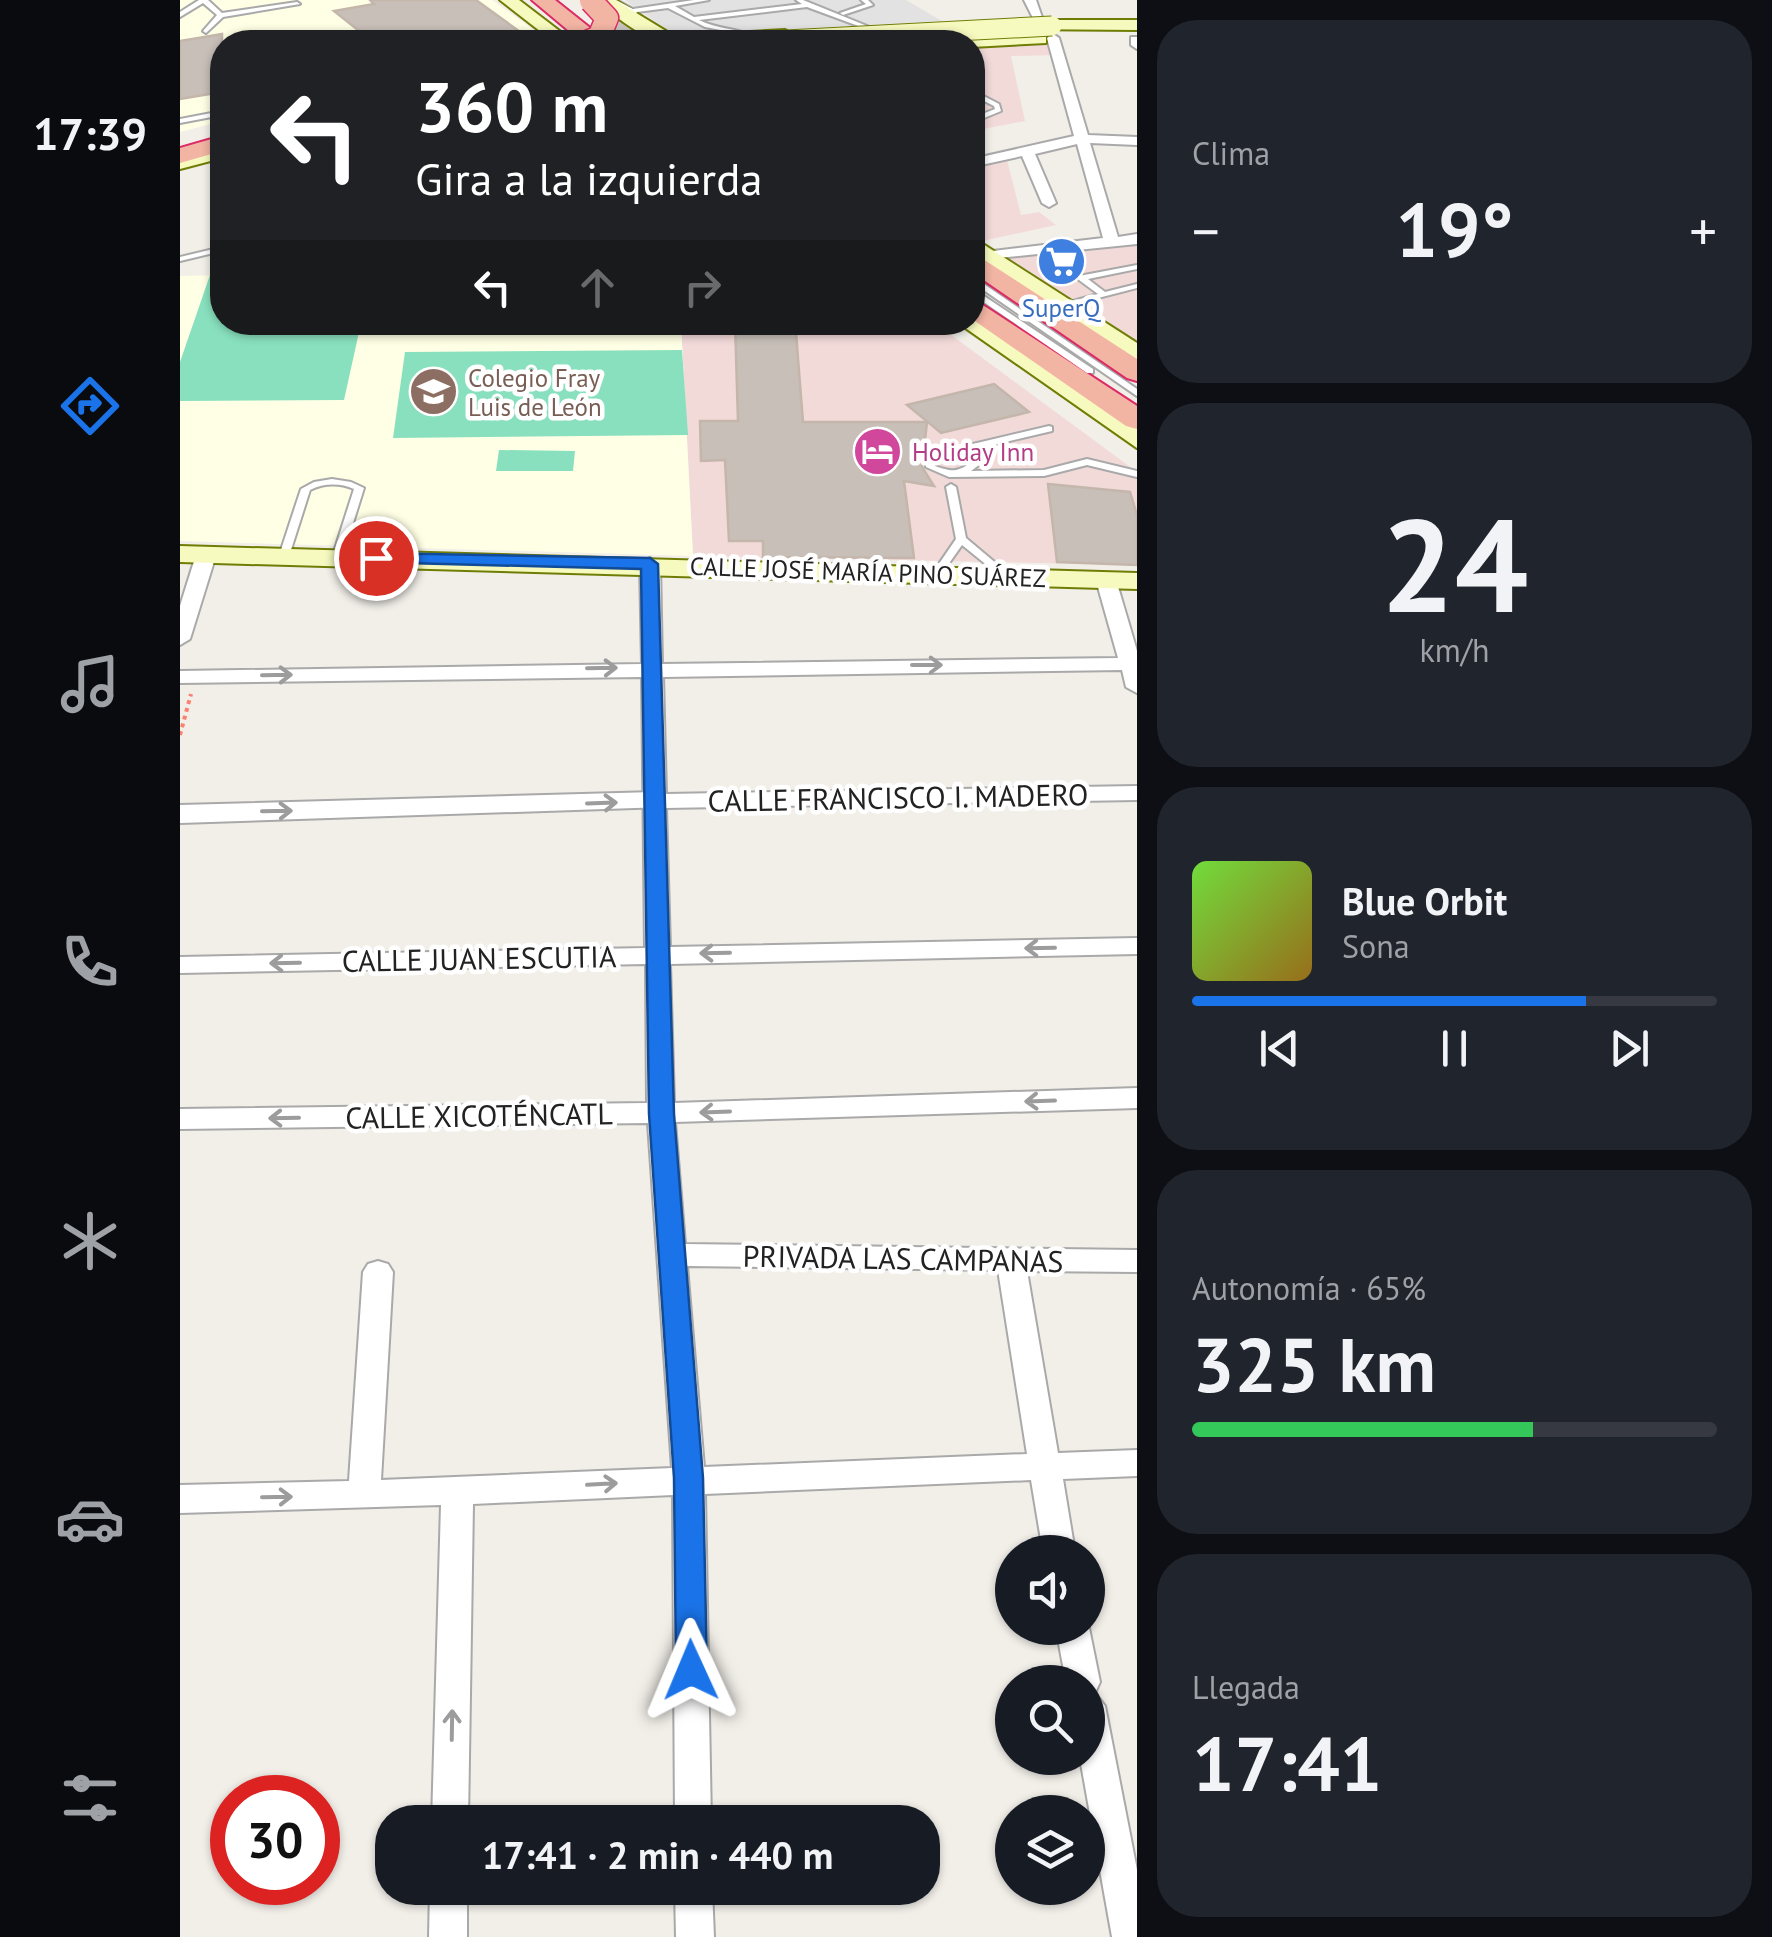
<!DOCTYPE html>
<html lang="es">
<meta charset="utf-8">
<style>
:root{--surface:#171b24;--page:#20242c;--text:#f1f3f6;--muted:#9ea1a6;--line:#363941;--accent:#1a73e8}
body{margin:0;font-family:"PT Sans",sans-serif;background:var(--page);color:var(--text);height:100vh;display:flex;flex-direction:column;font-size:38px;white-space:nowrap}
*{box-sizing:border-box;margin:0}
p{font-size:32px;color:var(--muted)}
.icon{flex:none;width:55px;height:55px;fill:none;stroke:currentColor;stroke-width:2;stroke-linecap:round;stroke-linejoin:round}
.map{position:relative;flex:1;overflow:hidden}
.side{display:flex;flex-direction:column;gap:20px;padding:20px;background:#0d0f14;width:635px}
.side>*{flex:none}
.guide{position:absolute;left:30px;top:30px;width:775px;height:305px;border-radius:40px;box-shadow:0 2px 8px #0004;background:#202124;color:#fff;overflow:hidden}
.buttons{position:absolute;left:815px;top:1535px;display:grid;gap:20px}
.buttons a{display:grid;place-items:center;width:110px;height:110px;border-radius:50%;background:var(--surface);box-shadow:0 2px 8px #0004;font-size:50px}
.speed{position:absolute;left:30px;top:1775px;display:flex;gap:20px;font-size:50px;font-weight:700;text-align:center}
.speed>*{display:grid;place-content:center;width:130px;height:130px;border-radius:50%;background:var(--surface);box-shadow:0 2px 8px #0004;line-height:1}
.speed .limit{border:15px solid #d22;background:#fff;color:#111}
.pin{position:absolute;display:grid;place-items:center;width:85px;height:85px;color:#fff;margin:-42px;border:5px solid #fff;border-radius:50%;box-shadow:0 2px 10px #0007}
.me{position:absolute;width:110px;margin:-55px;rotate:359deg;stroke-linejoin:round;filter:drop-shadow(0 0 8px #0008)}
.turn{display:flex;align-items:center;gap:35px;height:210px;padding:0 40px;font-size:45px}
.turn .icon{width:130px;height:130px;stroke-width:2.5}
.turn b{display:block;font-size:70px;line-height:85px}
.lanes{display:flex;align-items:center;height:95px;padding:0 40px;background:#0003;justify-content:center;gap:50px;direction:ltr}
.lanes .off{opacity:.35}
.big{font-size:75px;font-weight:800;line-height:1.1}
.side .widget{flex:1;display:flex;flex-direction:column;justify-content:center;gap:15px;min-width:0;padding:0 35px;border-radius:40px;background:var(--page)}
.side .dial{align-items:center;gap:0}
.dial b{font-size:130px;line-height:1}
.song{display:flex;align-items:center;gap:30px}
.cover{width:120px;height:120px;border-radius:15px;background:linear-gradient(135deg,hsl(100 70% 55%),hsl(40 70% 35%))}
.played{height:10px;border-radius:5px;background:linear-gradient(90deg,var(--accent) 75%,var(--line) 75%)}
.keys{display:flex;justify-content:space-around;direction:ltr}
.heat{display:flex;justify-content:space-between;align-items:center;font-size:55px;direction:ltr}
.charge{height:15px;border-radius:8px;background:linear-gradient(90deg,#34c759 65%,var(--line) 0)}
.trip{position:absolute;left:195px;top:1805px;width:565px;height:100px;border-radius:40px;background:var(--surface);box-shadow:0 2px 8px #0004;font-weight:800;line-height:100px;text-align:center}
main{display:flex;flex:1;min-height:0}
.dock{display:flex;flex-direction:column;width:180px;justify-content:space-around;align-items:center;background:#090b0e;color:var(--muted)}
.dock .icon{width:70px;height:70px}
.dock .on{color:var(--accent)}
.dock b{font-size:45px;color:var(--text)}
.map>svg:first-child{display:block}
.commercial{fill:#f2dad9}
.education{fill:#ffffe5}
.pitch{fill:#88e0be}
.parking{fill:#e2e2e2}
.building{fill:#c7bfb8;stroke:#c4b6ab;stroke-width:2.5}
.lines{fill:none;stroke-linecap:round;stroke-linejoin:round}
.trunk-tunnel{stroke:#c8c6c1;stroke-width:22;stroke-dasharray:22 11;stroke-linecap:butt}
.service-casing{stroke:#a9a9a9;stroke-width:4}
.minor-casing{stroke:#a9a9a9;stroke-width:4}
.tertiary-casing{stroke:#a9a9a9;stroke-width:4}
.secondary-casing{stroke:#707d05;stroke-width:4}
.trunk-casing{stroke:#dc2a67;stroke-width:4}
.path{stroke:#fa8072;stroke-width:4;stroke-dasharray:4 4;stroke-linecap:butt}
.service{fill:#fff;fill-rule:evenodd}
.minor{fill:#fff;fill-rule:evenodd}
.tertiary{fill:#fff;fill-rule:evenodd}
.secondary{fill:#f7fabf;fill-rule:evenodd}
.trunk{fill:#f2b4a3;fill-rule:evenodd}
.secondary-bridge-casing{stroke:#707d05;stroke-width:21;stroke-linecap:butt}
.trunk-bridge-casing{stroke:#dc2a67;stroke-width:25;stroke-linecap:butt}
.secondary-bridge{stroke:#f7fabf;stroke-width:19}
.trunk-bridge{stroke:#f2b4a3;stroke-width:22}
.oneway{stroke:#9c9c9c}
.route{fill:#1a73e8;stroke:#114b97;stroke-width:2.5}
.labels{text-anchor:middle;dominant-baseline:central;stroke-width:9;stroke-linejoin:round;paint-order:stroke}
.far-shop-label{font-size:25px;fill:#366cbe;stroke:#fff}
.far-education-label{font-size:25px;fill:#785e54;stroke:#fff;text-anchor:start}
.far-hotel-label{font-size:25px;fill:#b23c85;stroke:#fff;text-anchor:start}
.far-street-label{font-size:25px;fill:#222;stroke:#fff}
.street-label{font-size:30px;fill:#222;stroke:#fff}
</style>
<main>
<nav class="dock">
<b>17:39</b>
<svg class="icon on" aria-label="directions" viewBox="0 0 24 24"><path d="M12 3l9 9-9 9-9-9zM9 14v-3h6M13 9l2 2-2 2"/></svg>
<svg class="icon" aria-label="music" viewBox="0 0 24 24"><path d="M9 18V5l10-2v13"/><circle cx="6" cy="18" r="3"/><circle cx="16" cy="16" r="3"/></svg>
<svg class="icon" aria-label="phone" viewBox="0 0 24 24"><path d="M5 4h4l2 5-3 2q2 4 5 5l2-3 5 2v4C11 20 4 13 5 4z"/></svg>
<svg class="icon" aria-label="climate" viewBox="0 0 24 24"><path d="M12 3v18M4 7l16 10M4 17L20 7"/></svg>
<svg class="icon" aria-label="car" viewBox="0 0 24 24"><path d="M5 17H2v-5l4-1 3-4h7l3 4 3 1v5h-3M9 17h6M6 11h13"/><circle cx="7" cy="17" r="2"/><circle cx="17" cy="17" r="2"/></svg>
<svg class="icon" aria-label="filters" viewBox="0 0 24 24"><path d="M4 7h16M4 17h16"/><circle cx="9" cy="7" r="2"/><circle cx="15" cy="17" r="2"/></svg>
</nav>
<div class="map">
<svg width="957" height="1937" viewBox="0 0 957 1937">
<rect width="100%" height="100%" fill="#f2efe9"/>
<g class="commercial">
<polygon points="873,38 878,55 831,56 845,121 793,131 792,42 781,42"/>
<polygon points="826,156 841,215 859,212 876,225 793,243 792,163"/>
<polygon points="957,239 957,354 813,256"/>
<polygon points="501,323 755,323 957,472 957,565 513,556"/>
</g>
<g class="education">
<polygon points="0,0 312,0 364,37 361,42 42,42 42,121 0,132"/>
<polygon points="42,275 42,322 501,323 513,556 0,541 0,276"/>
</g>
<g class="pitch">
<polygon points="30,275 42,275 42,322 181,323 164,400 0,401 0,362"/>
<polygon points="502,350 508,435 213,438 225,352"/>
<polygon points="319,450 395,451 393,471 316,471"/>
</g>
<polygon class="parking" points="445,0 726,0 762,21 494,35"/>
<g class="building">
<polygon points="190,0 296,0 347,37 317,42 193,42 154,11 194,4"/>
<polygon points="42,34 42,92 0,99 0,41"/>
<polygon points="555,322 611,322 612,333 616,333 623,422 747,422 742,467 754,486 724,481 734,558 583,557 583,541 549,541 545,460 521,461 520,421 558,421"/>
<polygon points="814,384 849,412 761,433 727,405"/>
<polygon points="868,484 950,492 957,515 957,565 877,562"/>
</g>
<g class="lines">
<polyline class="trunk-tunnel" points="436,28 462,42"/>
<defs>
<g id="service">
<polygon points="19,0 28,0 42,13 117,2 120,4 43,17 26,33 23,31 37,15 23,3 0,17 0,12"/>
<path d="M428,0h8l17,9 61,-9h15l-34,6 19,11 108,-13 -6,-4h7l74,30 -5,1 -65,-24 -108,13c18,9 37,8 55,16l-2,3 -16,-6 -31,-6 -37,-19 -31,4 -4,5h-4l2,-4z"/>
<polygon points="681,0 688,0 693,5 663,15 660,13 686,4"/>
<polygon points="792,90 819,104 821,111 792,123 792,118 815,109 814,106 792,95"/>
<polygon points="42,111 42,115 0,123 0,119"/>
<polygon points="42,247 42,251 0,261 0,257"/>
<polygon points="957,265 957,269 908,279 925,292 957,284 957,288 883,307 879,305 918,294 899,280 899,276"/>
<polygon points="792,276 957,389 957,396 792,282"/>
<polygon points="792,288 913,369 913,373 907,373 792,294"/>
<path d="M869,426l3,1v4l-89,21 6,1 10,12 -8,6 73,-1 43,-11 50,12v6l-50,-12 -43,11 -95,1 -23,-10 1,-12 18,-6 10,2 1,-3zM766,455l17,2 6,7c-14,9 -19,7 -34,2v-8z"/>
<path d="M152,479l19,3 13,6 -22,70 -5,3 -5,-3 22,-69c-14,-6 -30,-6 -44,1l-21,66 -2,2h-6l-2,-2 22,-67 13,-7z"/>
<polygon points="771,484 776,487 786,538 830,575 830,579 824,579 782,545 760,576 754,576 752,574 776,539 766,487"/>
</g>
<g id="minor">
<polygon points="844,0 856,0 865,26 857,26"/>
<polygon points="873,34 879,38 908,135 957,137 957,145 910,143 938,237 957,234 957,244 808,259 808,253 813,251 923,238 897,144 855,154 876,203 869,207 862,203 842,156 792,167 792,159 894,136 867,38"/>
<polygon points="951,37 957,37 957,49 951,45"/>
<polygon points="26,549 36,555 10,639 0,645 0,606 16,555"/>
<path d="M470,558l10,6 2,100 456,-6 -22,-78 10,-6 10,6 21,71v42l-11,-6 -4,-17 -459,7 3,117 471,-8v14l-471,8 4,139 467,-9v16l-467,10 4,139 463,-15v20l-462,14 10,122 452,6v22l-110,-1 31,182 79,-3v26l-74,3 12,73h-32l-12,-72 -326,14 6,328h-36l-2,-327 -200,9 -5,318h-36l9,-317 -261,8v-28l169,-4 14,-209 5,-8 10,-3 10,3 5,8 -12,208 291,-12 -24,-345 -468,6v-20l467,-6 -1,-139 -466,9v-16l465,-9 -3,-271 -462,6v-12l462,-7 -2,-100zM507,1266l311,4 29,184 -323,13z"/>
<polygon points="908,1623 920,1682 915,1693 925,1706 957,1870 957,1937 932,1937 900,1758 908,1758 908,1682 886,1682 876,1628 908,1628"/>
<polygon points="250,1888 287,1888 287,1937 249,1937"/>
<polygon points="495,1888 532,1888 534,1937 496,1937"/>
</g>
<polygon id="tertiary" points="475,792 490,801 485,807 0,823 0,805"/>
<g id="secondary">
<polygon points="320,0 339,0 394,42 374,42"/>
<path d="M415,0h20l59,36 111,-6 9,5c-11,9 -123,14 -138,7 -9,-3 -51,-32 -61,-42z"/>
<polygon points="826,20 957,20 957,30 832,29 826,28"/>
<polygon points="860,34 866,35 866,43 792,47 792,42 772,42 781,37"/>
<polygon points="42,146 42,158 0,169 0,157"/>
<polygon points="792,237 957,343 957,361 792,253"/>
<polygon points="792,315 957,428 957,448 784,327 781,322 792,322"/>
<polygon points="0,546 957,573 957,589 0,562"/>
</g>
<g id="trunk">
<polygon points="352,0 375,0 414,31 403,37 395,36"/>
<polygon points="42,136 42,151 0,163 0,148"/>
<polygon points="792,252 957,359 957,381 947,378 792,272"/>
<polygon points="792,298 957,406 957,429 946,426 792,319"/>
</g>
</defs>
<use href="#service" class="service-casing"/>
<use href="#minor" class="minor-casing"/>
<use href="#tertiary" class="tertiary-casing"/>
<use href="#secondary" class="secondary-casing"/>
<use href="#trunk" class="trunk-casing"/>
<polyline class="path" points="0,735 11,694"/>
<use href="#service" class="service"/>
<use href="#minor" class="minor"/>
<use href="#tertiary" class="tertiary"/>
<use href="#secondary" class="secondary"/>
<use href="#trunk" class="trunk"/>
<defs>
<polyline id="secondary-bridge" points="566,42 872,26"/>
<polyline id="trunk-bridge" points="407,42 419,37 427,18 411,1"/>
</defs>
<use href="#secondary-bridge" class="secondary-bridge-casing"/>
<use href="#trunk-bridge" class="trunk-bridge-casing"/>
<use href="#secondary-bridge" class="secondary-bridge"/>
<use href="#trunk-bridge" class="trunk-bridge"/>
</g>
<defs><path id="oneway-shaft" d="M-6 0H5M1.5-3L5.5 0L1.5 3" fill="none" stroke-width="1.6" stroke-linecap="round" stroke-linejoin="round" transform="scale(2.5)"/></defs>
<g class="oneway">
<use href="#oneway-shaft" transform="translate(747 665)"/>
<use href="#oneway-shaft" transform="translate(422 668) rotate(-1)"/>
<use href="#oneway-shaft" transform="translate(97 675) rotate(-1)"/>
<use href="#oneway-shaft" transform="translate(422 803) rotate(-2)"/>
<use href="#oneway-shaft" transform="translate(97 811) rotate(-1)"/>
<use href="#oneway-shaft" transform="translate(860 948) rotate(179)"/>
<use href="#oneway-shaft" transform="translate(535 953) rotate(179)"/>
<use href="#oneway-shaft" transform="translate(105 963) rotate(179)"/>
<use href="#oneway-shaft" transform="translate(860 1101) rotate(178)"/>
<use href="#oneway-shaft" transform="translate(535 1112) rotate(178)"/>
<use href="#oneway-shaft" transform="translate(104 1118) rotate(179)"/>
<use href="#oneway-shaft" transform="translate(422 1484) rotate(-3)"/>
<use href="#oneway-shaft" transform="translate(97 1497) rotate(-1)"/>
<use href="#oneway-shaft" transform="translate(272 1725) rotate(-89)"/>
</g>
<polygon class="route" points="196,553 470,558 478,564 494,1114 523,1478 527,1670 522,1680 511,1684 500,1680 496,1670 494,1478 469,1114 461,569 189,562 187,558"/>
<defs>
<symbol id="supermarket-disc" viewBox="-11 -11 22 22"><circle r="9.5" fill="#3f7fe0" stroke="#fff"/><path d="M-6-5.5h2.5l.6 2H6L4.5 2H-2.5L-4.4-4H-6ZM-1.5 3.2a1.3 1.3 0 1 0 .1 0ZM3 3.2a1.3 1.3 0 1 0 .1 0Z" fill="#fff"/></symbol>
<symbol id="school-disc" viewBox="-11 -11 22 22"><circle r="9.5" fill="#8d6e63" stroke="#fff"/><path d="M0-5L7-2L0 1L-7-2ZM-4 1L0 2.5L4 1V4Q0 6-4 4Z" fill="#fff"/></symbol>
<symbol id="hotel-disc" viewBox="-11 -11 22 22"><circle r="9.5" fill="#d1479c" stroke="#fff"/><path d="M-6-4.5h1.5V1H6V5H4.5V3h-9V5H-6ZM-4 0a1.8 1.8 0 1 1 3.6 0ZM.5 0V-2.5h3Q6-2.5 6 0Z" fill="#fff"/></symbol>
</defs>
<g fill-rule="evenodd">
<use href="#supermarket-disc" x="854" y="234" width="55" height="55"/>
<use href="#school-disc" x="226" y="364" width="55" height="55"/>
<use href="#hotel-disc" x="670" y="424" width="55" height="55"/>
</g>
<g class="labels">
<g class="far-shop-label">
<text x="881" y="308">SuperQ</text>
</g>
<g class="far-education-label">
<text x="288" y="378">Colegio Fray<tspan x="288" dy="29">Luis de León</tspan></text>
</g>
<g class="far-hotel-label">
<text x="732" y="452">Holiday Inn</text>
</g>
<g class="far-street-label">
<text transform="translate(688 572) rotate(2)">CALLE JOSÉ MARÍA PINO SUÁREZ</text>
</g>
<g class="street-label">
<text transform="translate(718 797) rotate(-1)">CALLE FRANCISCO I. MADERO</text>
<text transform="translate(299 958) rotate(-1)">CALLE JUAN ESCUTIA</text>
<text transform="translate(299 1115) rotate(-1)">CALLE XICOTÉNCATL</text>
<text transform="translate(723 1258) rotate(1)">PRIVADA LAS CAMPANAS</text>
</g>
</g>
</svg>
<div class="buttons">
<a><svg class="icon" aria-label="sound" viewBox="0 0 24 24"><path d="M4 9h4l5-4v14l-5-4H4zM17 9q2 3 0 6"/></svg></a>
<a><svg class="icon" aria-label="search" viewBox="0 0 24 24"><circle cx="10" cy="10" r="6"/><path d="M15 15l6 6"/></svg></a>
<a><svg class="icon" aria-label="layers" viewBox="0 0 24 24"><path d="M12 4l9 5-9 5-9-5zM3 14l9 5 9-5"/></svg></a>
</div>
<div class="speed"><div class="limit">30</div></div>
<div class="pin" style="left:196px;top:558px;background:#d93025"><svg class="icon" aria-label="arrive" viewBox="0 0 24 24"><path d="M6 21V4h12l-3 4 3 4H6"/></svg></div>
<svg class="me" style="left:511px;top:1670px" viewBox="-20 -20 40 40"><path d="M0-17L14 15 0 8-14 15z" fill="#1a73e8" stroke="#fff" stroke-width="4"/></svg>
<div class="trip">17:41 · 2 min · 440 m</div>
<div class="guide">
<div class="turn"><svg class="icon" aria-label="left" viewBox="0 0 24 24"><path d="M17 20v-9H6M10 6l-5 5 5 5"/></svg><div><b>360 m</b>Gira a la izquierda</div></div>
<div class="lanes"><svg class="icon" aria-label="left" viewBox="0 0 24 24"><path d="M17 20v-9H6M10 6l-5 5 5 5"/></svg><svg class="icon off" aria-label="ahead" viewBox="0 0 24 24"><path d="M12 20V5M6 11l6-6 6 6"/></svg><svg class="icon off" aria-label="right" viewBox="0 0 24 24"><path d="M7 20v-9h11M14 6l5 5-5 5"/></svg></div>
</div>
</div>
<section class="side">
<div class="widget"><p>Clima</p>
<div class="heat"><a>−</a><b class="big">19°</b><a>+</a></div>
</div>
<div class="widget dial"><b>24</b><p>km/h</p></div>
<div class="widget">
<div class="song"><i class="cover"></i><div><b>Blue Orbit</b><p>Sona</p></div></div>
<div class="played"></div>
<div class="keys"><svg class="icon" aria-label="previous" viewBox="0 0 24 24"><path d="M18 5L8 12l10 7zM5 5v14"/></svg><svg class="icon" aria-label="pause" viewBox="0 0 24 24"><path d="M8 5v14M16 5v14"/></svg><svg class="icon" aria-label="next" viewBox="0 0 24 24"><path d="M6 5l10 7-10 7zM19 5v14"/></svg></div>
</div>
<div class="widget"><p>Autonomía · 65%</p><b class="big">325 km</b><div class="charge"></div></div>
<div class="widget"><p>Llegada</p><b class="big">17:41</b></div>
</section>
</main>
